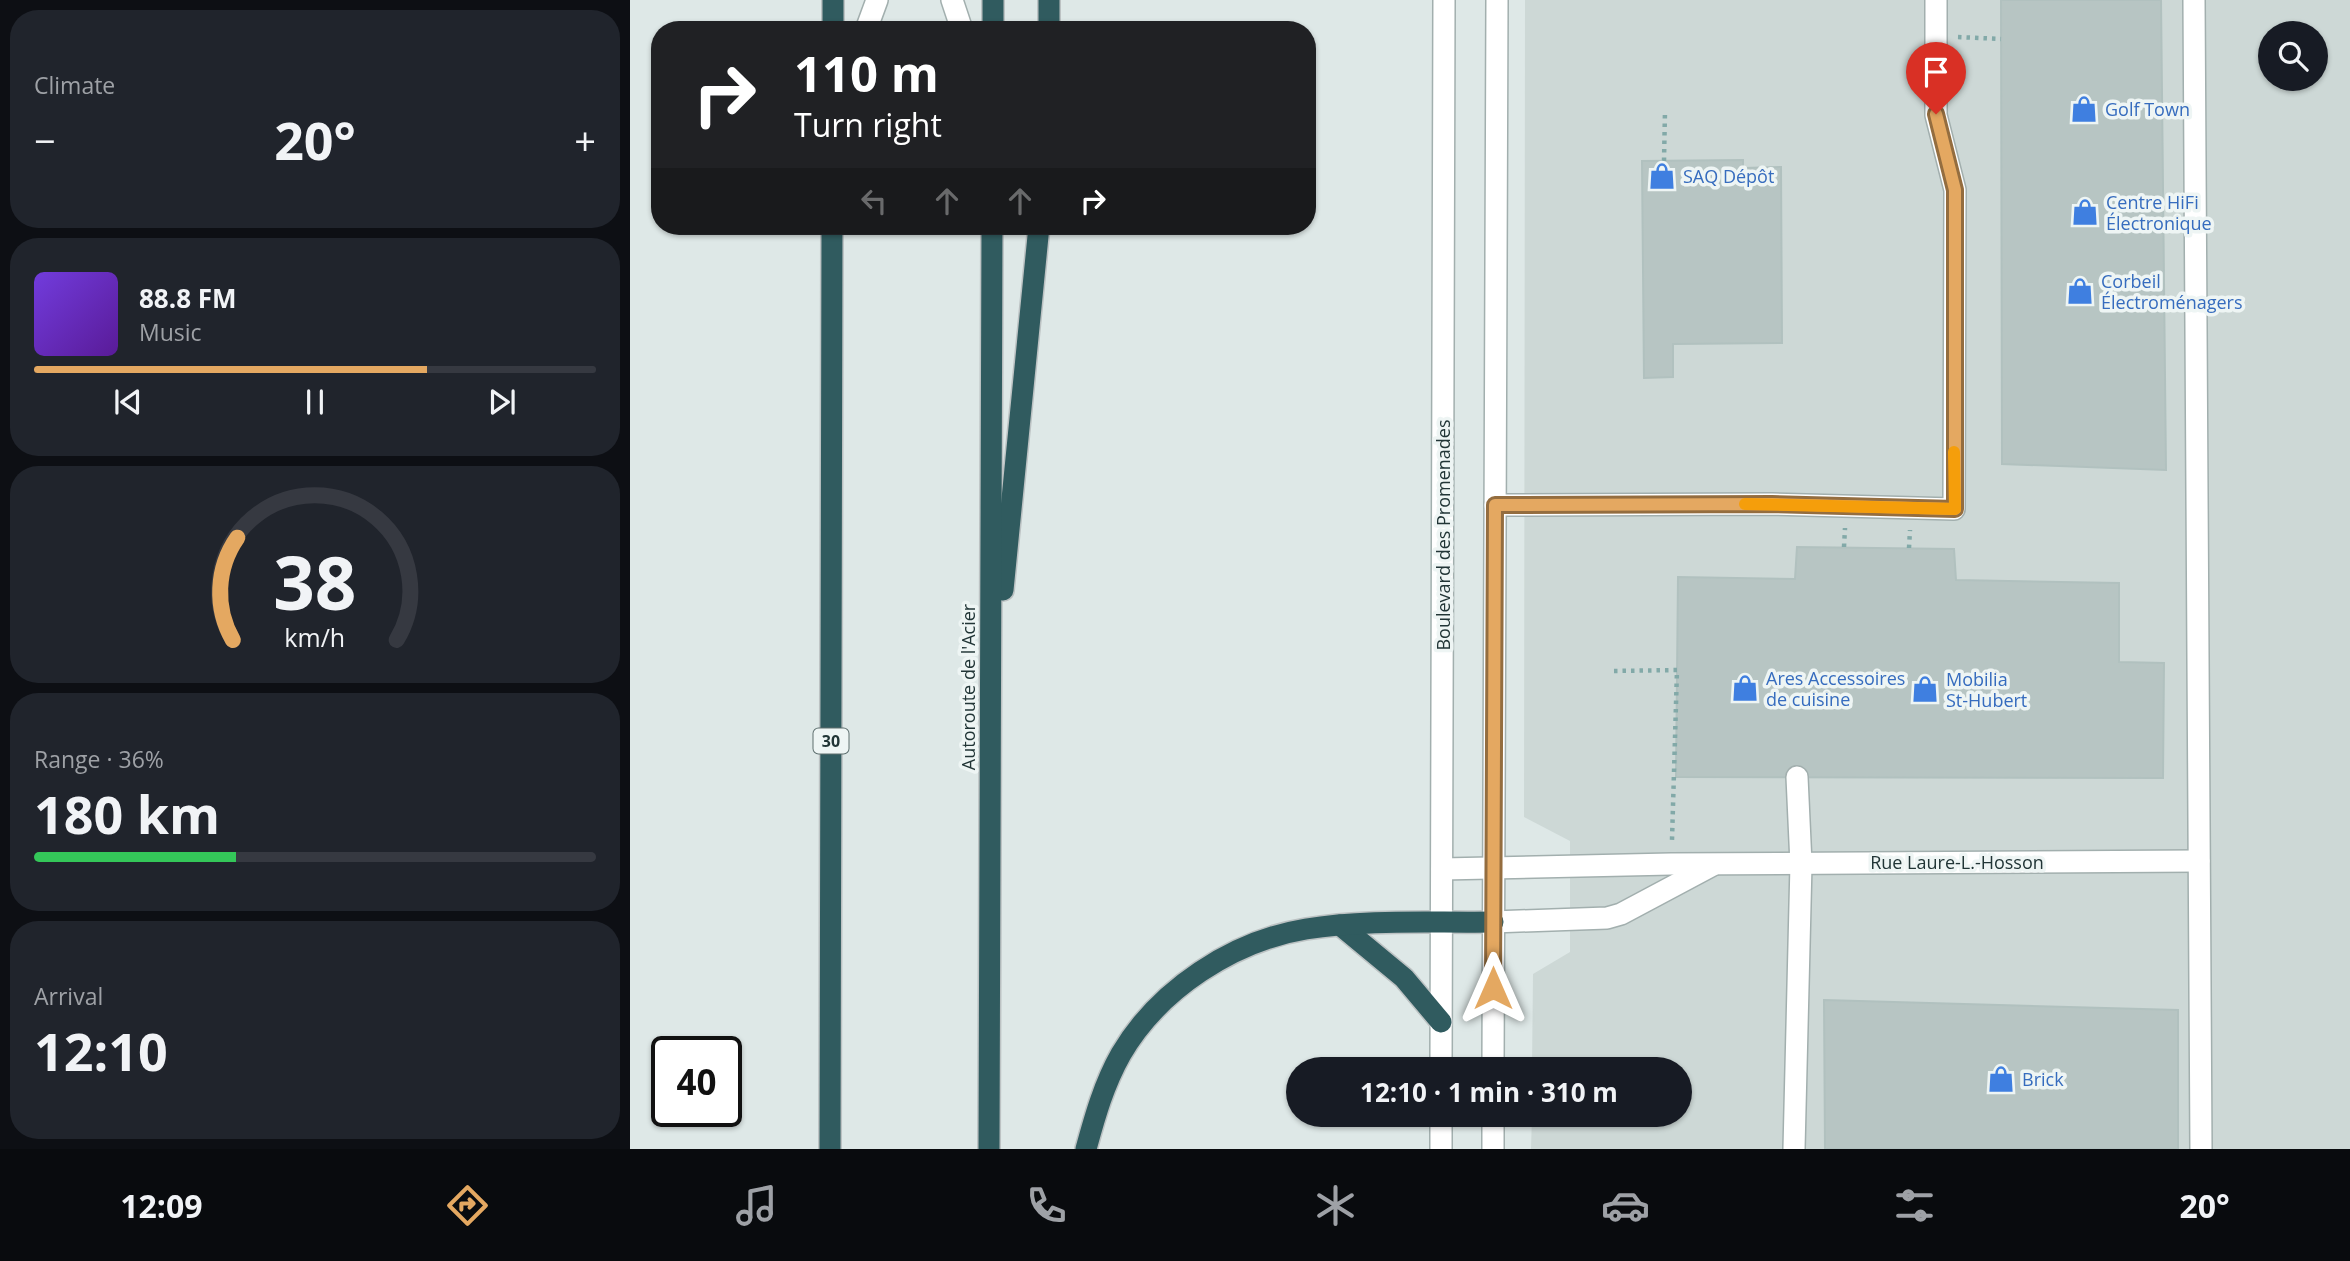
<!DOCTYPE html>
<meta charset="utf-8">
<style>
:root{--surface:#171b24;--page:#20242c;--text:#f1f3f6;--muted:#9ea1a6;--line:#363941;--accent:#e4a861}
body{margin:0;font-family:"Open Sans",sans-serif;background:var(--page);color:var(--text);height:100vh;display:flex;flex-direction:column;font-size:26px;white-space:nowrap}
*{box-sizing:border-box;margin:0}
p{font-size:23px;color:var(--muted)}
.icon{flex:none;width:38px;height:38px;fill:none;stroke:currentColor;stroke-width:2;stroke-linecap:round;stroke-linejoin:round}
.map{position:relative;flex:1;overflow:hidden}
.side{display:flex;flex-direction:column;gap:10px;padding:10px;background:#0d0f14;width:630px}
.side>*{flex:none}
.hud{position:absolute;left:21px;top:21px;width:665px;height:214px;border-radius:28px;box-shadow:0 2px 5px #0004;background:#202124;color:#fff;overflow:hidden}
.controls{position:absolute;left:1628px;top:21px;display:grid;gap:14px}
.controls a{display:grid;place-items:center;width:70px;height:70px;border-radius:50%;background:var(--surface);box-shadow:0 2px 5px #0004;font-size:35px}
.speed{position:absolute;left:21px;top:1036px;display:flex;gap:14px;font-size:35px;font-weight:700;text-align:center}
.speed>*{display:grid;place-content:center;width:91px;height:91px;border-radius:50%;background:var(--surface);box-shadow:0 2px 5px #0004;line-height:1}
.speed .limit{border:4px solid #111;border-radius:10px;background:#fff;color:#111}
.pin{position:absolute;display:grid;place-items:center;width:60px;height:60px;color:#fff;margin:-72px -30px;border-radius:50% 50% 50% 0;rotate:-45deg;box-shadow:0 0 7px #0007}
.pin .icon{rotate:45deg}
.me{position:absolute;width:77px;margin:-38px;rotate:0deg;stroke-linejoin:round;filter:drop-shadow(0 0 5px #0008)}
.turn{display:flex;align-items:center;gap:24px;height:147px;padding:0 28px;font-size:32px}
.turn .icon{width:91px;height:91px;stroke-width:2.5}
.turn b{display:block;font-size:49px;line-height:60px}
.lanes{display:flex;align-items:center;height:66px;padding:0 28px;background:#0003;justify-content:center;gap:35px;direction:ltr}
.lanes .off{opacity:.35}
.big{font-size:52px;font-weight:700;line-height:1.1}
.side .card{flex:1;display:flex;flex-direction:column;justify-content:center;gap:10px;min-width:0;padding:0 24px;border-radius:28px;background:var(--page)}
.side .dial{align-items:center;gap:0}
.dial svg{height:182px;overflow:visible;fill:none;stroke:var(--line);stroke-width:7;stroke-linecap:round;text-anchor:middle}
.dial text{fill:var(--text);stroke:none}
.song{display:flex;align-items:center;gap:21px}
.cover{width:84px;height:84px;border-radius:10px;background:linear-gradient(135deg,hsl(260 70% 55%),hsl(270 70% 35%))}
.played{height:7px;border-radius:4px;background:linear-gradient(90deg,var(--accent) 70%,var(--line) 70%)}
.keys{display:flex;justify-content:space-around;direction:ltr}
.heat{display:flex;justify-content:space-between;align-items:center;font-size:38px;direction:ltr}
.charge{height:10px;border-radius:5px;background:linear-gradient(90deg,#34c759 36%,var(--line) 0)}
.trip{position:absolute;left:656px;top:1057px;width:406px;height:70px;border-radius:35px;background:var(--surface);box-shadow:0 2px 5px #0004;font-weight:700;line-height:70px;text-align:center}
.tabs{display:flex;height:112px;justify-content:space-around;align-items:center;background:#090b0e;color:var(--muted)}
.tabs .icon{width:49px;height:49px}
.tabs .active{color:var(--accent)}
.tabs b{font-size:32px;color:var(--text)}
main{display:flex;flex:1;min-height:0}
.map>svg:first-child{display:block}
.built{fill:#cdd8d6;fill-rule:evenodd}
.building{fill:#b7c5c3;stroke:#b1c1bf;stroke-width:2}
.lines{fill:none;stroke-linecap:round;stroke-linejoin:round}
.minor-casing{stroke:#a2afae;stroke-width:24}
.highway-casing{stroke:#bcc2c3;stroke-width:24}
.path{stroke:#82a9a8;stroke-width:4.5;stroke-dasharray:3.5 5;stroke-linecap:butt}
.minor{stroke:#fff;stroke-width:21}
.highway{stroke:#305b5f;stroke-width:21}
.route-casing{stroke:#946d3f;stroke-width:18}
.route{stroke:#e4a861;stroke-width:12}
.slow{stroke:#f59e0b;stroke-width:12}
.labels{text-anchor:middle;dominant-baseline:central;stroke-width:7;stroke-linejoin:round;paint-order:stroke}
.shield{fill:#eef5f4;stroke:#5e6f6f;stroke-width:2}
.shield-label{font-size:16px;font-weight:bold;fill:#213536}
.shop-label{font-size:18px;fill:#366cbe;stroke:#eef5f4;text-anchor:start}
.street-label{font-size:18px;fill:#213536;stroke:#eef5f4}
</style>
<main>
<section class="side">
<div class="card"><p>Climate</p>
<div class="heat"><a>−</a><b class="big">20°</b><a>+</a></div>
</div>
<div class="card">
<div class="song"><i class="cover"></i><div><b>88.8 FM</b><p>Music</p></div></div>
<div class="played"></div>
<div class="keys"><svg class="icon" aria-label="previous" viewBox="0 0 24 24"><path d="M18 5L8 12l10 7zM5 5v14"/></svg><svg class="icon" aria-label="pause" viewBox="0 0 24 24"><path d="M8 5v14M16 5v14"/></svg><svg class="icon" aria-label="next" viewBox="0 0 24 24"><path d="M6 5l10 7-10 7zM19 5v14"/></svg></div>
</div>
<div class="card dial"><svg viewBox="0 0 100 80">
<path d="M14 69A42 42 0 1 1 86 69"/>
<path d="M14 69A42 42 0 0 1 16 24" stroke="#e4a861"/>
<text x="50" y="56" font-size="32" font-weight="700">38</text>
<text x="50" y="72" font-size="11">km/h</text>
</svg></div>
<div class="card"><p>Range · 36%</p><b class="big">180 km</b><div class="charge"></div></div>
<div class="card"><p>Arrival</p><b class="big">12:10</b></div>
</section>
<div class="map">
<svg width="1720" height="1149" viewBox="0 0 1720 1149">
<rect width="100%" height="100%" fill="#dee8e7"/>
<path class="built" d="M895,0h825v1149h-819l1,-34h148v-46h-148l1,-95 37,-22v-111l-46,-24zM1640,33h45v46h-45z"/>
<g class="building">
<polygon points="1371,0 1531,0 1536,470 1372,464"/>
<polygon points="1113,160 1113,168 1151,167 1152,343 1043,344 1043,377 1014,378 1012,161"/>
<polygon points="1167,547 1324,549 1326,580 1489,583 1489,662 1534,663 1533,778 1046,777 1048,577 1165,579"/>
<polygon points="1194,1000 1548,1010 1548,1149 1195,1149"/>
</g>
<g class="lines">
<defs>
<g id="minor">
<polyline points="322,0 332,30"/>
<polyline points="1564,0 1571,1149"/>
<polyline points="236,30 247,0"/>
<polyline points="865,505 1142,504 1324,509 1325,190 1306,115 1306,0"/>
<polyline points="812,869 1041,864 1569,861"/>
<polyline points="863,922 977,918 991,914 1083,865"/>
<polyline points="811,1069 814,0"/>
<polyline points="863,1069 867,0"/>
<polyline points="811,1149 811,1115"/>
<polyline points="863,1149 863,1115"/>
<polyline points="1164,1149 1171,864 1167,777"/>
</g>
<g id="highway">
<polyline points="203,30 203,0"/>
<polyline points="363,30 363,0"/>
<polyline points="419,30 419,0"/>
<polyline points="373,590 409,226"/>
<polyline points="710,925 774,978 811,1022"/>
<polyline points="200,1149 202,226"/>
<polyline points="359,1149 362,226"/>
<path d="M456,1149c9,-33 18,-65 35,-95 38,-65 112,-113 185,-125 61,-10 126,-6 187,-7"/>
</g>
</defs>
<use href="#minor" class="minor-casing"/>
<use href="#highway" class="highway-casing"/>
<g class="path">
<polyline points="1328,37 1371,39"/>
<polyline points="1034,161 1035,111"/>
<polyline points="1214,547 1215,528"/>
<polyline points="1279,548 1280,530"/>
<polyline points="984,671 1047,670 1042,840"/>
</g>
<use href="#minor" class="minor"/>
<use href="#highway" class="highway"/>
</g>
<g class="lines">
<defs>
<polyline id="route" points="863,988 865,505 1142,504 1325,509 1325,190 1306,114"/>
</defs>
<use href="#route" class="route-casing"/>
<use href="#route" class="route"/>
<polyline class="slow" points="1115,504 1325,509 1324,452"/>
</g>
<defs>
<symbol id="shop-bare" viewBox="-9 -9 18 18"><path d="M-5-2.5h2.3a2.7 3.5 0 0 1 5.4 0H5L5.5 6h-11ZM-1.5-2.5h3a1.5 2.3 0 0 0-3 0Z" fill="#3f7fe0" stroke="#eef5f4" stroke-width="2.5" paint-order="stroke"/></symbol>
</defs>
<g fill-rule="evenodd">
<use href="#shop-bare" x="1435" y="90" width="38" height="38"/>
<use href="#shop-bare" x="1013" y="157" width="38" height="38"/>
<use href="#shop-bare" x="1436" y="193" width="38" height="38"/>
<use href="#shop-bare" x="1431" y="272" width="38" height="38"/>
<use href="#shop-bare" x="1096" y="669" width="38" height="38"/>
<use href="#shop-bare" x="1276" y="670" width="38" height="38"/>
<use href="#shop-bare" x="1352" y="1060" width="38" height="38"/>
</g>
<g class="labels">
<rect class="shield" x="183.5" y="728.5" width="35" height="25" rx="5"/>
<g class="shield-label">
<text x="201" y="741">30</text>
</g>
<g class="shop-label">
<text x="1475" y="109">Golf Town</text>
<text x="1053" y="176">SAQ Dépôt</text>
<text x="1476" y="202">Centre HiFi<tspan x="1476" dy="21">Électronique</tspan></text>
<text x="1471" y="281">Corbeil<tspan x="1471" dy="21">Électroménagers</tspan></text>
<text x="1136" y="678">Ares Accessoires<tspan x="1136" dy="21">de cuisine</tspan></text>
<text x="1316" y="679">Mobilia<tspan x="1316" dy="21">St-Hubert</tspan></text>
<text x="1392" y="1079">Brick</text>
</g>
<g class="street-label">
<text transform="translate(813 535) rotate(-90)">Boulevard des Promenades</text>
<text transform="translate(338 687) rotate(-90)">Autoroute de l'Acier</text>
<text x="1327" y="862">Rue Laure-L.-Hosson</text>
</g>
</g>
</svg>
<div class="controls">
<a><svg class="icon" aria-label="search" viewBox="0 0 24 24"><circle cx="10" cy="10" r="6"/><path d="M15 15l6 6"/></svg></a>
</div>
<div class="speed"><div class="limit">40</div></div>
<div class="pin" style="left:1306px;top:114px;background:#d93025"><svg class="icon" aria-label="arrive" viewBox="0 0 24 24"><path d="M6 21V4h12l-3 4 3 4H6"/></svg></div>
<svg class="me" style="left:863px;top:988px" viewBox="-20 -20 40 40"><path d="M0-17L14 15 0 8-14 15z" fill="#e4a861" stroke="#fff" stroke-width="4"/></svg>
<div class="trip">12:10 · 1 min · 310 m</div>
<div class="hud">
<div class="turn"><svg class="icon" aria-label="right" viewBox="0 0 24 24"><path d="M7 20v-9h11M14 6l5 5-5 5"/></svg><div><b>110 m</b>Turn right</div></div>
<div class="lanes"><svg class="icon off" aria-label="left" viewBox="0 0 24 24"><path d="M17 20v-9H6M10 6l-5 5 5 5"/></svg><svg class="icon off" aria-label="ahead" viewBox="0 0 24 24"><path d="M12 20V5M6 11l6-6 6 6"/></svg><svg class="icon off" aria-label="ahead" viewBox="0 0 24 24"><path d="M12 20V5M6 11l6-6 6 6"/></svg><svg class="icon" aria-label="right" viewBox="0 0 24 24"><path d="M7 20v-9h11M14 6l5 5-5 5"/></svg></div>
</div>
</div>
</main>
<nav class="tabs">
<b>12:09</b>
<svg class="icon active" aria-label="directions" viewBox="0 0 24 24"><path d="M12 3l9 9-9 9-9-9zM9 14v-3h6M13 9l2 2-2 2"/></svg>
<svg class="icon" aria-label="music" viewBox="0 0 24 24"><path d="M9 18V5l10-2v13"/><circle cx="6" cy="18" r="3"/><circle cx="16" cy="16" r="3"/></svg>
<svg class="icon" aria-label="phone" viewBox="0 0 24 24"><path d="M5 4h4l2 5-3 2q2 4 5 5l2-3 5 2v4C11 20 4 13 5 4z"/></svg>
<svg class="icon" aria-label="climate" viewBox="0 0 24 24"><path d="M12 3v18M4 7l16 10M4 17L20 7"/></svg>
<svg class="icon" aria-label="car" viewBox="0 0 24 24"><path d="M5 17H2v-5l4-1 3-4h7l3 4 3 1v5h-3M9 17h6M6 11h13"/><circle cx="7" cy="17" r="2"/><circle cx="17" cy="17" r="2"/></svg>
<svg class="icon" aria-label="filters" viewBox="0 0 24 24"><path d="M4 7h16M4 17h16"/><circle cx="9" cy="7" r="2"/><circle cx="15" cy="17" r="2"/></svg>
<b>20°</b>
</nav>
